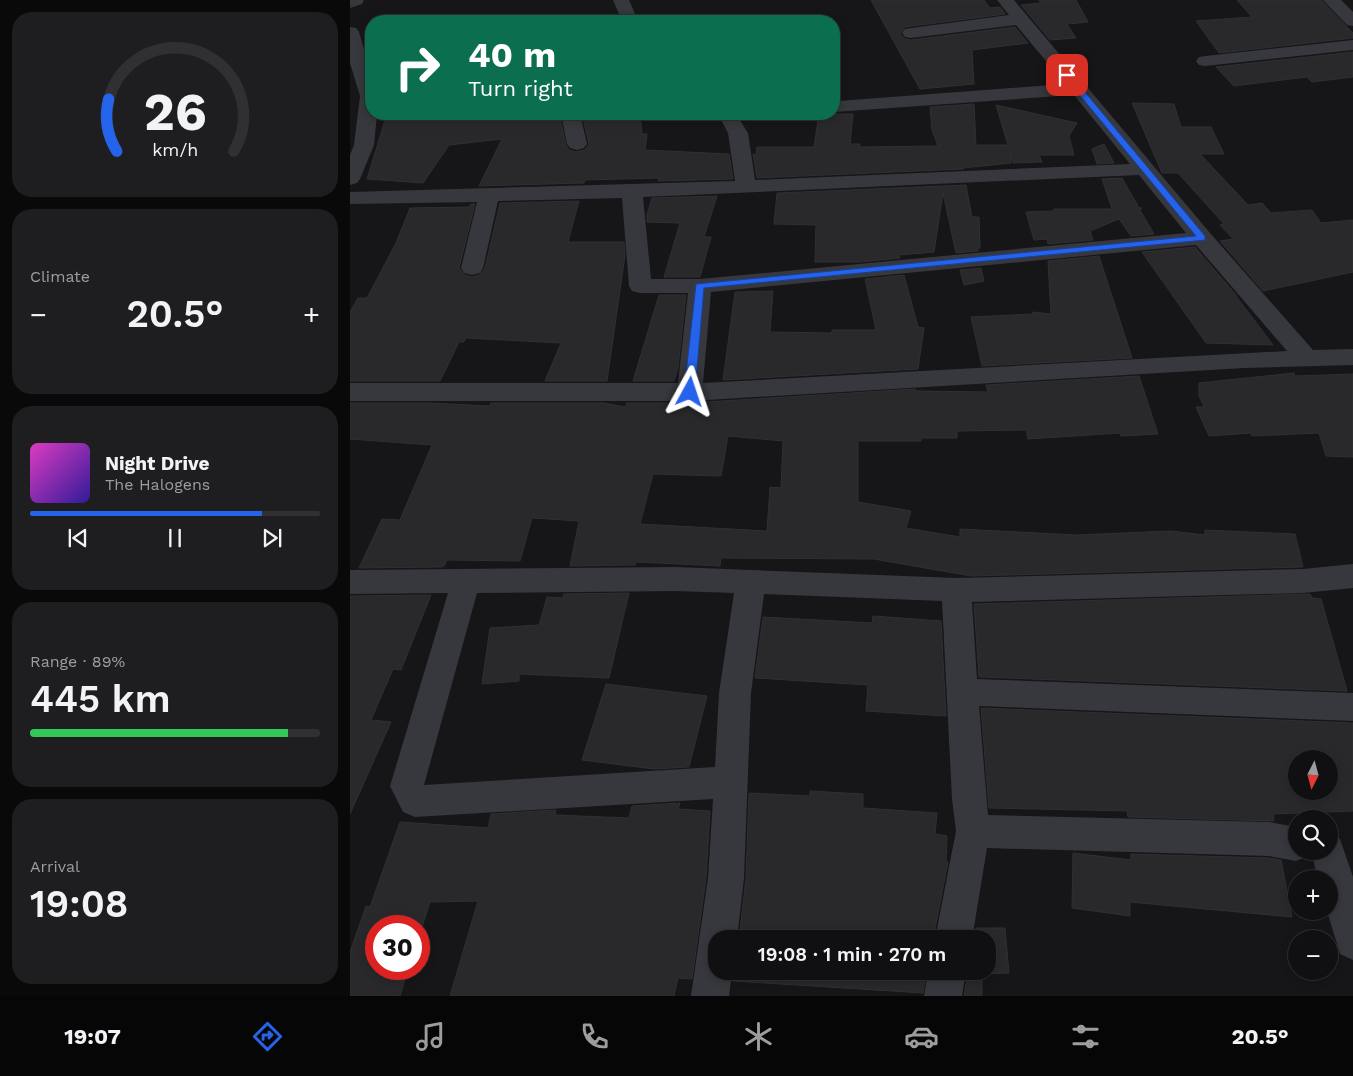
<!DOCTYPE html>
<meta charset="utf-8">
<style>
:root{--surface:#101012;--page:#1e1e20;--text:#f1f3f6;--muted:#9c9d9f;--line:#303032;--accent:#2563eb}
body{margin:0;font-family:"Work Sans",sans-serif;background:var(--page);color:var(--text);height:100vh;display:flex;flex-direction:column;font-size:19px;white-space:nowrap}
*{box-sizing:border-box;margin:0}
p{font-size:16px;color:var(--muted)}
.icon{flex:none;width:28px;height:28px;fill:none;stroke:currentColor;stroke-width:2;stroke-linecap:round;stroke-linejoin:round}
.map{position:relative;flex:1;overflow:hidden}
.panel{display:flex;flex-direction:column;gap:12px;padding:12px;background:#09090a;width:350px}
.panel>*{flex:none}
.top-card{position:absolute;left:15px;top:15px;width:475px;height:105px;border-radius:20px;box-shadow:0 2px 8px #0003,0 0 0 1px var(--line);background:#0b6e4f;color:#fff;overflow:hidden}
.needle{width:32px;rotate:186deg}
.tools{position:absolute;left:938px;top:750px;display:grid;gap:10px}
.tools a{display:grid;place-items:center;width:50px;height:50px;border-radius:50%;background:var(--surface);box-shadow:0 2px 8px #0003,0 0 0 1px var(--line);font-size:25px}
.speed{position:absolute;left:15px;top:915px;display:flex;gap:10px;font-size:25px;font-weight:700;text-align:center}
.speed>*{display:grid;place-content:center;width:65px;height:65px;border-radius:50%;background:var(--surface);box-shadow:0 2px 8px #0003,0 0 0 1px var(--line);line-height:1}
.speed .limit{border:8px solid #d22;background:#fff;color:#111}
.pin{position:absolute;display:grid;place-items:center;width:42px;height:42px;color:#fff;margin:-21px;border-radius:10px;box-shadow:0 2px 8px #0006}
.me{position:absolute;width:55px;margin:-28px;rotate:5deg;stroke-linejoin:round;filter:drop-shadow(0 0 4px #0008)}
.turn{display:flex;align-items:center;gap:18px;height:105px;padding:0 20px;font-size:22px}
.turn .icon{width:65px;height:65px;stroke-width:2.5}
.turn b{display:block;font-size:35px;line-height:42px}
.big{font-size:38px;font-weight:600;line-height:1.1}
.panel .tile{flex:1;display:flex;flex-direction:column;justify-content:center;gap:8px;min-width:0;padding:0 18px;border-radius:20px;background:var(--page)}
.panel .dial{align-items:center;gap:0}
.dial svg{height:130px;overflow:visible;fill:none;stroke:var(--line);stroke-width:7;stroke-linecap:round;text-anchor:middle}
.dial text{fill:var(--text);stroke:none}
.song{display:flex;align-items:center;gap:15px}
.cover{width:60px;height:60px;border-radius:8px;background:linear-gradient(135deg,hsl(310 70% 55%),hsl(250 70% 35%))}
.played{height:5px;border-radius:2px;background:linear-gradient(90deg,var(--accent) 80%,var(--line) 80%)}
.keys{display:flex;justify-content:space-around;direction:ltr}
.heat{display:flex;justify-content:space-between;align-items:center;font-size:28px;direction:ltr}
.charge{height:8px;border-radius:4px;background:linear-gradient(90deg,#34c759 89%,var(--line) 0)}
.trip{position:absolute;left:358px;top:930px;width:288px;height:50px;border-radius:20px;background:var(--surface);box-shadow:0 2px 8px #0003,0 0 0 1px var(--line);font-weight:600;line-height:50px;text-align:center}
.tab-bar{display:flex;height:80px;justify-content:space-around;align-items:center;background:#060607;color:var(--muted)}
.tab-bar .icon{width:35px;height:35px}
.tab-bar .selected{color:var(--accent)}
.tab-bar b{font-size:22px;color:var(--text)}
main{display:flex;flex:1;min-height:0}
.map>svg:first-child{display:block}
.building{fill:#29292c;stroke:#303034;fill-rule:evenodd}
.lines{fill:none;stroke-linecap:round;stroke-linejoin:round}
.minor{fill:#37383d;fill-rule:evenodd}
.tertiary{fill:#37383d;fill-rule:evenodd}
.route{fill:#2563eb;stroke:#184099}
</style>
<main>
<section class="panel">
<div class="tile dial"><svg viewBox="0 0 100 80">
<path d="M14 69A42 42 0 1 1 86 69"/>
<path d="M14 69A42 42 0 0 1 9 37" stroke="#2563eb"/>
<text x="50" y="56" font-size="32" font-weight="700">26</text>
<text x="50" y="72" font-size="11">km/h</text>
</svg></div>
<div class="tile"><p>Climate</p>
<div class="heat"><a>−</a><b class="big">20.5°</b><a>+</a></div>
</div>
<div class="tile">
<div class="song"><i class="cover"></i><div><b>Night Drive</b><p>The Halogens</p></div></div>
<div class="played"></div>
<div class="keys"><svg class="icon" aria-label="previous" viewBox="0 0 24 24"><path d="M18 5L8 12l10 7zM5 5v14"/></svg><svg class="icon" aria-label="pause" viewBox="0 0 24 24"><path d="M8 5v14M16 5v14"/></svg><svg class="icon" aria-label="next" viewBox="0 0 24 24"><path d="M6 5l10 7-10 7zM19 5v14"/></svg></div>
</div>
<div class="tile"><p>Range · 89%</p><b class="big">445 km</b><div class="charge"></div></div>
<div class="tile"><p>Arrival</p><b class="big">19:08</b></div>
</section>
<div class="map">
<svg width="1003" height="996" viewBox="0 0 1003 996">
<rect width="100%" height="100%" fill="#161618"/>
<g class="building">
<polygon points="521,0 634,0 640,8 650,7 655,14 555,27 550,34 555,39 561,40 665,27 678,43 622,50 624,84 570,89"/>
<polygon points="689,0 726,0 738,22 717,24 726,38 700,40 671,5 691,3"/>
<polygon points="887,0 971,0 1003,33 1003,38 869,53 846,21 902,17"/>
<polygon points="1003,52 1003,77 962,82 957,77 884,86 866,67"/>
<polygon points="782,103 824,104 831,127 861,127 874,154 850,154 898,205 912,203 921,213 962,210 971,223 1003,220 1003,272 913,291 870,241 883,239 870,225 874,224 828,173 812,173"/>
<polygon points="624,104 626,145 658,145 646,105 727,123 719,136 724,155 689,155 692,162 663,163 660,154 661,163 613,168 614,169 407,178 403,154 406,155 407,147 464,147 469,114 503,114 500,144 510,144 510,147 588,146 582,130 580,107"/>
<polygon points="90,114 209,114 216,145 219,150 226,152 235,150 239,144 232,114 290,114 292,134 297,134 295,150 379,154 383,179 308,181 309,178 235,180 234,183 129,186 152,139 99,145 73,183 17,179 36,117"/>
<polygon points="754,144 764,163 747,164 742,149"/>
<polygon points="772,178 789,208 792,208 790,210 804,234 781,236 769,219 740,231 743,240 698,244 697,239 684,240 676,212 704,211 704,209 762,209 752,179"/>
<polygon points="616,185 622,217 629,217 630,248 628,248 628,251 606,253 593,193 584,252 549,255 550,258 510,262 465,262 466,225 424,224 427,193"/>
<polygon points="367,196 354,237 361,237 350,277 314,277 330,223 297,222 297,214 302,198"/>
<polygon points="229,201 218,242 274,242 275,255 257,381 195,381 211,343 116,338 114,342 109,342 90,381 0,381 0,312 8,298 17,298 46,243 60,208 119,207 121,204 125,204 109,268 114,275 122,277 130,275 135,268 150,203"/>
<polygon points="845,247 887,296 886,296 923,345 856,343 792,252"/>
<polygon points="749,256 782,358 632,366 621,317 683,314 683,312 701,314 698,261"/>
<polygon points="631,268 634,281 614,285 610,270"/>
<polygon points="554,275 568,327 574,328 568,369 373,380 385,292 423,291 420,332 482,333 482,330 526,330 515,279"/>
<polygon points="309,295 336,295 328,368 324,381 283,381"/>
<polygon points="944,373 945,376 1003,374 1003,457 976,456 969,433 902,436 901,433 859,436 846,407 854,407 849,396 849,383"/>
<path d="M789,376l19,58 -37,2 -1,-3 -92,6 -2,-9 -69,1v7h-36v3h-63v61l53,9 -5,17 54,9v-8l117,6 94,-4 34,4v-5l90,4 8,33 -332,9 -97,-17 -153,-1 -1,8 -84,-4 -1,3 -65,1 9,-45 -47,-3 -12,43 -73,-1 -3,6 -2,1 -83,1 23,-49 18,1 32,-75 -82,-6v-36h80l59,3 2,-3h113l21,4 2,-4h63l225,-14v2l73,1 -2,-7zM378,436l55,5 -2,47 -11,-1 -3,44 -127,-7 13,-50 68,2z"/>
<polygon points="279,593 259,678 169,674 169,681 132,684 140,628 189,625 197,597 213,598 214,594"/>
<polygon points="960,594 962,598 971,599 997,691 629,677 624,604"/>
<polygon points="81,595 51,670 43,669 21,720 41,722 0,814 0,596"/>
<polygon points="523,616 591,621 596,716 516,711 518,685 405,678 413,617 522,623"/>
<polygon points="256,684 357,696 339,767 304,769 232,760"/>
<path d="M631,708l372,15v88l-80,3 1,7 -146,-4 -1,-6 -138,-3zM946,759h33v32h-33z"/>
<polygon points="460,791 513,794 513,808 587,813 585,834 597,836 596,862 598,862 583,939 389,939 396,878 399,793 460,796"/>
<polygon points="330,803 328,809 360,811 356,878 342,979 328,978 324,996 100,996 128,901 80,902 69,936 69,926 26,926 26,969 58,969 50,996 0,996 0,952 16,906 20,907 50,822 138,828 141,814 206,810 205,815 279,818 282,806"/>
<polygon points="723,853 781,860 781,854 919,858 931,860 942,917 780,902 780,916 722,908"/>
<polygon points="626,928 655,928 659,973 632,974 632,996 614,996 618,971 636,971 636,939 624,939"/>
<polygon points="384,971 576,971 573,993 383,981"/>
</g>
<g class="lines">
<g class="minor">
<polygon points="263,0 279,0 288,21 272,21"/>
<path d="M647,0h17l196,233 103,117 40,-1v16l-109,3 -554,33h-340v-18h328l10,-90h-48l-8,-2 -3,-5 -7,-88 -124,3 -15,67 -3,5 -8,2 -8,-2 -3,-5 16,-66 -127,2v-12l385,-11 -7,-48 -10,-19h18l12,19 7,47 375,-16 -56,-69 -240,17v-10l4,-1 227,-17 -49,-59 -105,13 -6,-1 -3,-4 3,-4 6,-1 98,-13zM789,175l47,58 -486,46h-49l-8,-82zM846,245l91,106 -584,32 8,-91z"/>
<polygon points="973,0 991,0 1003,12 1003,26 997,25"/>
<polygon points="1003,40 1003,50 855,66 849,65 846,61 849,57 855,56"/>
<polygon points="21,48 21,58 7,60 0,58 1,51"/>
<polygon points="211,114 230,114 237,144 234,148 227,150 220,148 217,144"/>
<path d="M1003,564v24l-50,5 -331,9 5,77 376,14v28l-374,-15 9,109 281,7 27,5v24h14l-2,5 -12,5 -27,-5 -282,-8 -15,91h-37l21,-108 -4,-32 -10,-198 -178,-7 -13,99 -7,185 -7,61h-21v32h16l-3,25h-38l17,-118 5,-79 -298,18 -12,-5 -13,-26 58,-193 -98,1v-24l325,-3 281,11 347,-9zM325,591l59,2 -15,100 -4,74 -291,18 53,-192z"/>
<polygon points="979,834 990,839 1003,877 1003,960 990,954 977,911 979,911 979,879 968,879 961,851 979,851"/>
<polygon points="578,971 616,971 612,996 574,996"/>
</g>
<g class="tertiary">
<polygon points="0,0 14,0 12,4 0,8"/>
<polygon points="0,27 6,28 9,32 21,73 21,114 27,114 24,145 10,179 7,183 0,185 0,155 4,145 10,96 0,63"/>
</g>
</g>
<polygon class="route" points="714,73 719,73 855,236 855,240 354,288 345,392 343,394 336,394 334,392 346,284 846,236 714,76"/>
</svg>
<div class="tools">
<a><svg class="needle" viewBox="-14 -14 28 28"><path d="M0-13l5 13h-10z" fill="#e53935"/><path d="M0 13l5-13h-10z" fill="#9c9d9f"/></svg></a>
<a><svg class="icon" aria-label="search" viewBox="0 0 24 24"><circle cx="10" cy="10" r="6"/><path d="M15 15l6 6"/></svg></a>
<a>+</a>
<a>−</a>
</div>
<div class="speed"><div class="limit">30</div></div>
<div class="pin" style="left:717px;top:75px;background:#d93025"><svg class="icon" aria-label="arrive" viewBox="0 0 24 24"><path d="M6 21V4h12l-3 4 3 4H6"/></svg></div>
<svg class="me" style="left:340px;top:392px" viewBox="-20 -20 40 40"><path d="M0-17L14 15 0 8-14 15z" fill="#2563eb" stroke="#fff" stroke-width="4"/></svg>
<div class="trip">19:08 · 1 min · 270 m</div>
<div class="top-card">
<div class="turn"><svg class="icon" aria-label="right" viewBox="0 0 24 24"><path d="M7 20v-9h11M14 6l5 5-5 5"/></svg><div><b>40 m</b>Turn right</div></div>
</div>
</div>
</main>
<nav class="tab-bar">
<b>19:07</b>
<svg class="icon selected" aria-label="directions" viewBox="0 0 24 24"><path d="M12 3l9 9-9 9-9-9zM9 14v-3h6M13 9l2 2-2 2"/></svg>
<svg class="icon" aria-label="music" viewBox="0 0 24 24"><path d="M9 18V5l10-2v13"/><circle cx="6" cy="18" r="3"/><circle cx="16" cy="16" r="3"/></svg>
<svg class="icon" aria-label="phone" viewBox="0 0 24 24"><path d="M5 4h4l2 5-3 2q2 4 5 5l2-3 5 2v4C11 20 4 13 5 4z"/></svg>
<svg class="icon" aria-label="climate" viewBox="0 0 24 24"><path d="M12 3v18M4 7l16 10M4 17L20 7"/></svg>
<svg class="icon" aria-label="car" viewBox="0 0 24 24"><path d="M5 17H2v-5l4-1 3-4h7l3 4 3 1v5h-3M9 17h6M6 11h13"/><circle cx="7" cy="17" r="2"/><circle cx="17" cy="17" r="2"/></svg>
<svg class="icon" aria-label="filters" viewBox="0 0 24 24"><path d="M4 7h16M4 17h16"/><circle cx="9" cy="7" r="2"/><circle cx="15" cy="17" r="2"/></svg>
<b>20.5°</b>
</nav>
